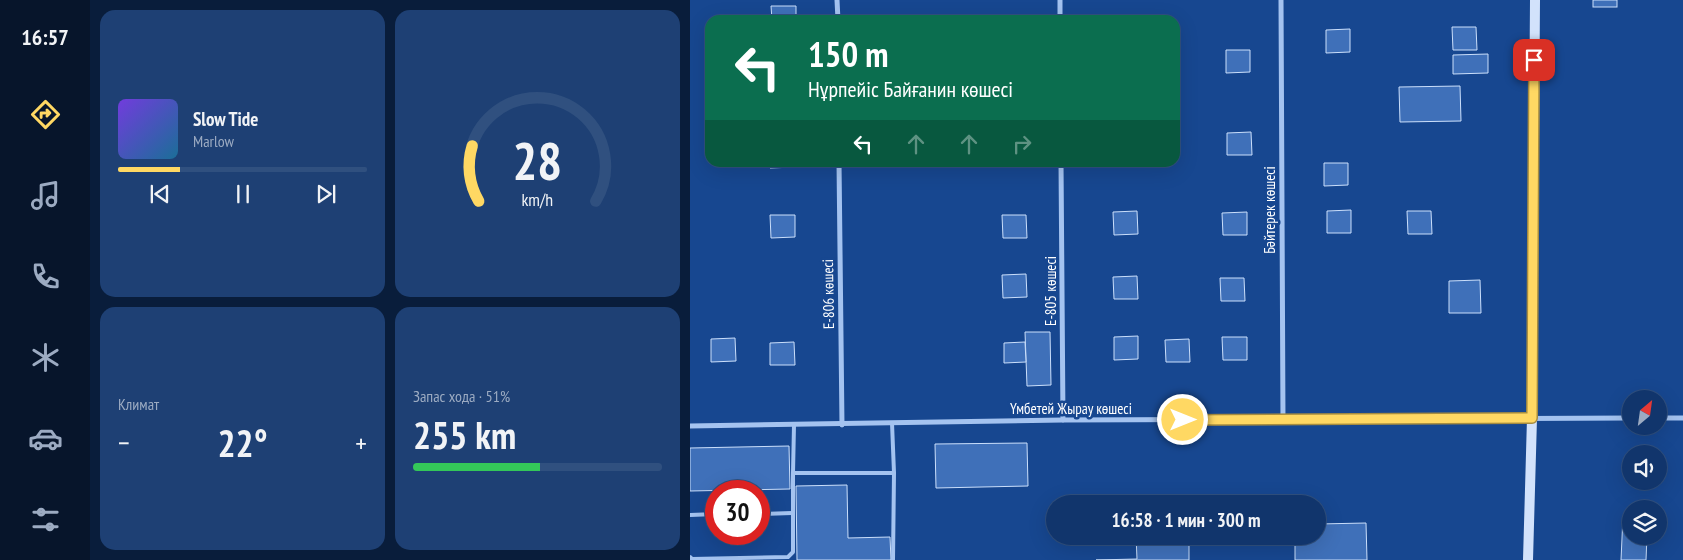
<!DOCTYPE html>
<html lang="ru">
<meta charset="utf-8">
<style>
:root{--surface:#11356c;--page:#1e4074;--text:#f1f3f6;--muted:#9cabc2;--line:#30507f;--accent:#ffd863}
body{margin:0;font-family:"PT Sans Narrow",sans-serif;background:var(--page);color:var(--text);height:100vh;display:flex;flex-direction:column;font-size:19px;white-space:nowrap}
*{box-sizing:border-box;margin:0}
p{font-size:16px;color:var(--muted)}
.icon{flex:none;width:28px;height:28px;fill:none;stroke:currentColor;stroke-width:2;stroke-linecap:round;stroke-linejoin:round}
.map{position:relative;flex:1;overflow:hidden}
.drawer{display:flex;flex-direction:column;gap:10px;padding:10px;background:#091d3b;width:600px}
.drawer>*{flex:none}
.top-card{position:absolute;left:15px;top:15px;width:475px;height:152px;border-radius:15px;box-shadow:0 5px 20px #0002,0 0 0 1px var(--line);background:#0b6e4f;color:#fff;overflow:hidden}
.needle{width:32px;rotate:29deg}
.controls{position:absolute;left:932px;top:390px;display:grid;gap:10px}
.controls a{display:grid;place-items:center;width:45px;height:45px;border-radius:50%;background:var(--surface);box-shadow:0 5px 20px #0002,0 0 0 1px var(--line);font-size:25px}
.speed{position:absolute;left:15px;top:480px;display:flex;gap:10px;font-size:25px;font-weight:700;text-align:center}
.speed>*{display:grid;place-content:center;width:65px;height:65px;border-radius:50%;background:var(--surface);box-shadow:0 5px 20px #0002,0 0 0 1px var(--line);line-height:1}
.speed .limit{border:8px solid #d22;background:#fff;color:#111}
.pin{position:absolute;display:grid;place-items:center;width:42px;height:42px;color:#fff;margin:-21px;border-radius:10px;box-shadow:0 2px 8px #0006}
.me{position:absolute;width:55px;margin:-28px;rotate:90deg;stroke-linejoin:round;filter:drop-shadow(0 0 4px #0008)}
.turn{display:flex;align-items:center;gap:18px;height:105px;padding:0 20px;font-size:22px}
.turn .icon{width:65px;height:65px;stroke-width:2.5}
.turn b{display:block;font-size:35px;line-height:42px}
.lanes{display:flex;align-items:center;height:48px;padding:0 20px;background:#0003;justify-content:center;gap:25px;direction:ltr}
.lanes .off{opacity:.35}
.big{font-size:38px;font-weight:600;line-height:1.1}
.drawer .card{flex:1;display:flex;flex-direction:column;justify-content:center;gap:8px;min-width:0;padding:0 18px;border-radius:15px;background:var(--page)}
.drawer .dial{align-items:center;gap:0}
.dial svg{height:130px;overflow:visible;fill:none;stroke:var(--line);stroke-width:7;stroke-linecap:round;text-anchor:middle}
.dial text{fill:var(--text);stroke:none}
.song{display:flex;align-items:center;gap:15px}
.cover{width:60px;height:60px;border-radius:8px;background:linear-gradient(135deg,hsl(260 70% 55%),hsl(200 70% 35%))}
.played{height:5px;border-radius:2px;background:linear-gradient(90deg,var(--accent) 25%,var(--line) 25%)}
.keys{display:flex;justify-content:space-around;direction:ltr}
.heat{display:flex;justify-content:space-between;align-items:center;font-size:28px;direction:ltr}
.charge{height:8px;border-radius:4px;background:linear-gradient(90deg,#34c759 51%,var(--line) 0)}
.drawer .tiles{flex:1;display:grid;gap:10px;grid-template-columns:repeat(2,1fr)}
.trip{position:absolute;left:356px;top:495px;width:280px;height:50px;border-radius:25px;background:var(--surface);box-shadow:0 5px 20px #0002,0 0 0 1px var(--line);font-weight:600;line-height:50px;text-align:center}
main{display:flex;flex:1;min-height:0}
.dock{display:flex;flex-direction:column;width:90px;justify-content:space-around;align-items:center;background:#07152b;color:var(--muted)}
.dock .icon{width:35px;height:35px}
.dock .active{color:var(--accent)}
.dock b{font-size:22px;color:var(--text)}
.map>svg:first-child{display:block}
.building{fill:#3f70b9;stroke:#cbdffb}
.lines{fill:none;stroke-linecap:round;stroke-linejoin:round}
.lane{stroke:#a4c3f0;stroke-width:4}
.street{stroke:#a4c3f0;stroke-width:5}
.secondary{stroke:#d2e2fb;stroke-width:10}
.route-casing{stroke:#a68c40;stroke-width:12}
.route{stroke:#ffd863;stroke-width:9}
.labels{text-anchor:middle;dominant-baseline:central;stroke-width:5;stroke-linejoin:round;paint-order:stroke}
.street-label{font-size:15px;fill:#fff;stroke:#174790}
</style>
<main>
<nav class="dock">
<b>16:57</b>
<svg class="icon active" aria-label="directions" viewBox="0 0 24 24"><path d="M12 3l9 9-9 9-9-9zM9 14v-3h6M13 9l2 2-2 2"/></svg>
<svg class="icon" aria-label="music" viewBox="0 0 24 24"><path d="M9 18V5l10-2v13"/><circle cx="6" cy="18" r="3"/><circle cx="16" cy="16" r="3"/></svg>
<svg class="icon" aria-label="phone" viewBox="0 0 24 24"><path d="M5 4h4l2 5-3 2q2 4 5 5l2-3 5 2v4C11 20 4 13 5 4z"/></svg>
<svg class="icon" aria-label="climate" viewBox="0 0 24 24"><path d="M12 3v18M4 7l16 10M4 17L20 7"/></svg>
<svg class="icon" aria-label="car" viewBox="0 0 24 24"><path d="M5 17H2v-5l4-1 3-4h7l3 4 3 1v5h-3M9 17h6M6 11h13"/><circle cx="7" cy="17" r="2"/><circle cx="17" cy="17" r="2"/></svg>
<svg class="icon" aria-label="filters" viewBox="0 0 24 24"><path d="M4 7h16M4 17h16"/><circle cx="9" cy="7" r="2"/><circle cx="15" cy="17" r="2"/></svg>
</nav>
<section class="drawer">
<div class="tiles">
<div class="card">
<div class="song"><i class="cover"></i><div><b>Slow Tide</b><p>Marlow</p></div></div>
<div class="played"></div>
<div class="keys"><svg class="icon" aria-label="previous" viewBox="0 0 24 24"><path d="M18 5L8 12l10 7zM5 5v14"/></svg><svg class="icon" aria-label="pause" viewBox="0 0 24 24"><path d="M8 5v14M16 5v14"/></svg><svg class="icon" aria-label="next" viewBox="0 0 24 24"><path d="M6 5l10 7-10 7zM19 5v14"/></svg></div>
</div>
<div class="card dial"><svg viewBox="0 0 100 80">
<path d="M14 69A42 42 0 1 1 86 69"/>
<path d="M14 69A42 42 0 0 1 10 35" stroke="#ffd863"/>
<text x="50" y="56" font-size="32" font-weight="700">28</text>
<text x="50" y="72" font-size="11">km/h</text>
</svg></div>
<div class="card"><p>Климат</p>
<div class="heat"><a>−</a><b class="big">22°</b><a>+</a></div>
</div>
<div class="card"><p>Запас хода · 51%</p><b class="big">255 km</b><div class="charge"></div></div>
</div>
</section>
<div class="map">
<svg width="993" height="560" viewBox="0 0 993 560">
<rect width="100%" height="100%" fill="#174790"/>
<g class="building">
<rect x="903" y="0" width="24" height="7"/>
<polygon points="81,6 106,6 106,20 82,20"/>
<polygon points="762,27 786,27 787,50 763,50"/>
<polygon points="660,29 660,52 636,53 636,30"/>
<polygon points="536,50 560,50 560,72 536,73"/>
<polygon points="798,54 798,73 763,74 763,55"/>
<polygon points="770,86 771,121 710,122 709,87"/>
<polygon points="561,132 562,155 537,155 537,133"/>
<polygon points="80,162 104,162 104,167 80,168"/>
<rect x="311" y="162" width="24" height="3"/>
<polygon points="422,162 446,162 446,165 422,166"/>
<polygon points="634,163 658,163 658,185 634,186"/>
<polygon points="661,210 661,233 637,233 637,211"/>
<polygon points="447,211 448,234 424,235 423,212"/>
<polygon points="717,211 741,211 742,234 718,234"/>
<polygon points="557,212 557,235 533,235 532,213"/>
<polygon points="80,215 105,215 105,237 81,238"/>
<polygon points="312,215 336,215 337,238 313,238"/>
<polygon points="336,274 337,297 313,298 312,275"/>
<polygon points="447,276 448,299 424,299 423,277"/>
<polygon points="530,278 554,278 555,301 531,301"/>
<polygon points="790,280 791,313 759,313 759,281"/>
<polygon points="335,332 360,332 361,385 337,386"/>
<polygon points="448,336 448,359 424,360 424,337"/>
<polygon points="532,337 557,337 557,360 533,360"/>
<polygon points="45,338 46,361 21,362 21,339"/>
<polygon points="499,339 500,362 476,362 475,340"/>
<polygon points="104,342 105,365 80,365 80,343"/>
<polygon points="335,342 336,362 314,363 314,343"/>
<polygon points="337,443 338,486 246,488 245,444"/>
<polygon points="99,446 100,489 0,491 0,448"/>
<polygon points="157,485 158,538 200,537 201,560 107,560 106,486"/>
<polygon points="933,516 941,516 941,536 957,536 956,560 931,560"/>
<polygon points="676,523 677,560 605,560 605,536 628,536 628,524"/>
<polygon points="446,536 499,536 499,560 406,560 447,559"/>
</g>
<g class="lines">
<g class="lane">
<polyline points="202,423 204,473 203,560"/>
<polyline points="104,425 103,473 204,473"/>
<polyline points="69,514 102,513"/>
<polyline points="0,515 26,514"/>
<polyline points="0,557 2,559 98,557 103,552 103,473"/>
</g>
<g class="street">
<polyline points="147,0 148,20"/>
<polyline points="370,0 370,20"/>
<polyline points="591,0 593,420"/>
<polyline points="149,162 152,425"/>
<polyline points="371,162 373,420"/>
<polyline points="969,418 993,418"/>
<polyline points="0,426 373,420 941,418"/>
</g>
<polyline class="secondary" points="838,560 842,418 845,0"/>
</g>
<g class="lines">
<defs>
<polyline id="route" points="493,420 842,418 844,60"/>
</defs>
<use href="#route" class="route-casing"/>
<use href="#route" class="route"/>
</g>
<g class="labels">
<g class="street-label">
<text transform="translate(579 210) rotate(-90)">Бәйтерек көшесі</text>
<text transform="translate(360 291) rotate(-90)">Е-805 көшесі</text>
<text transform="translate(138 294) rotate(-91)">Е-806 көшесі</text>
<text x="381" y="408">Үмбетей Жырау көшесі</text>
</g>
</g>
</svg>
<div class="controls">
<a><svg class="needle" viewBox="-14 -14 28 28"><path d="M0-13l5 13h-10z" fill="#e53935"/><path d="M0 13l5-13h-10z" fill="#9cabc2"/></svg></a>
<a><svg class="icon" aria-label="sound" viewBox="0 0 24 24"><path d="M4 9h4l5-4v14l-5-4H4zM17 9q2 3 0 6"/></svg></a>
<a><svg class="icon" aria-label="layers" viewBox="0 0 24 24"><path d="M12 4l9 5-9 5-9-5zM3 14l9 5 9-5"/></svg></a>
</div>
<div class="speed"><div class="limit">30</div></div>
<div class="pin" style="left:844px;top:60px;background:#d93025"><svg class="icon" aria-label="arrive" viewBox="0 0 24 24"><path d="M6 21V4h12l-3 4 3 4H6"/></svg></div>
<svg class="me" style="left:493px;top:420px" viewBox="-20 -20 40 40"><circle r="17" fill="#ffd863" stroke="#fff" stroke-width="3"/><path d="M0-11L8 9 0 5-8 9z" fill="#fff"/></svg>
<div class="trip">16:58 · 1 мин · 300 m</div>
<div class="top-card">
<div class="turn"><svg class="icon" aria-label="left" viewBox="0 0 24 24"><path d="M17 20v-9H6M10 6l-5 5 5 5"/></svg><div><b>150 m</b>Нұрпейіс Байғанин көшесі</div></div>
<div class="lanes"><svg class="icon" aria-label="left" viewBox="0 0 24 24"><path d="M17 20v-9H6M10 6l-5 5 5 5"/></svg><svg class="icon off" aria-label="ahead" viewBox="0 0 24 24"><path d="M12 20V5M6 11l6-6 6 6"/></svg><svg class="icon off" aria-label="ahead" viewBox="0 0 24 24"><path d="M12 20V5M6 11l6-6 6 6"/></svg><svg class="icon off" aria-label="right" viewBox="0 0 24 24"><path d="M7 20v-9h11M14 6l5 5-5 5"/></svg></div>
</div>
</div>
</main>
